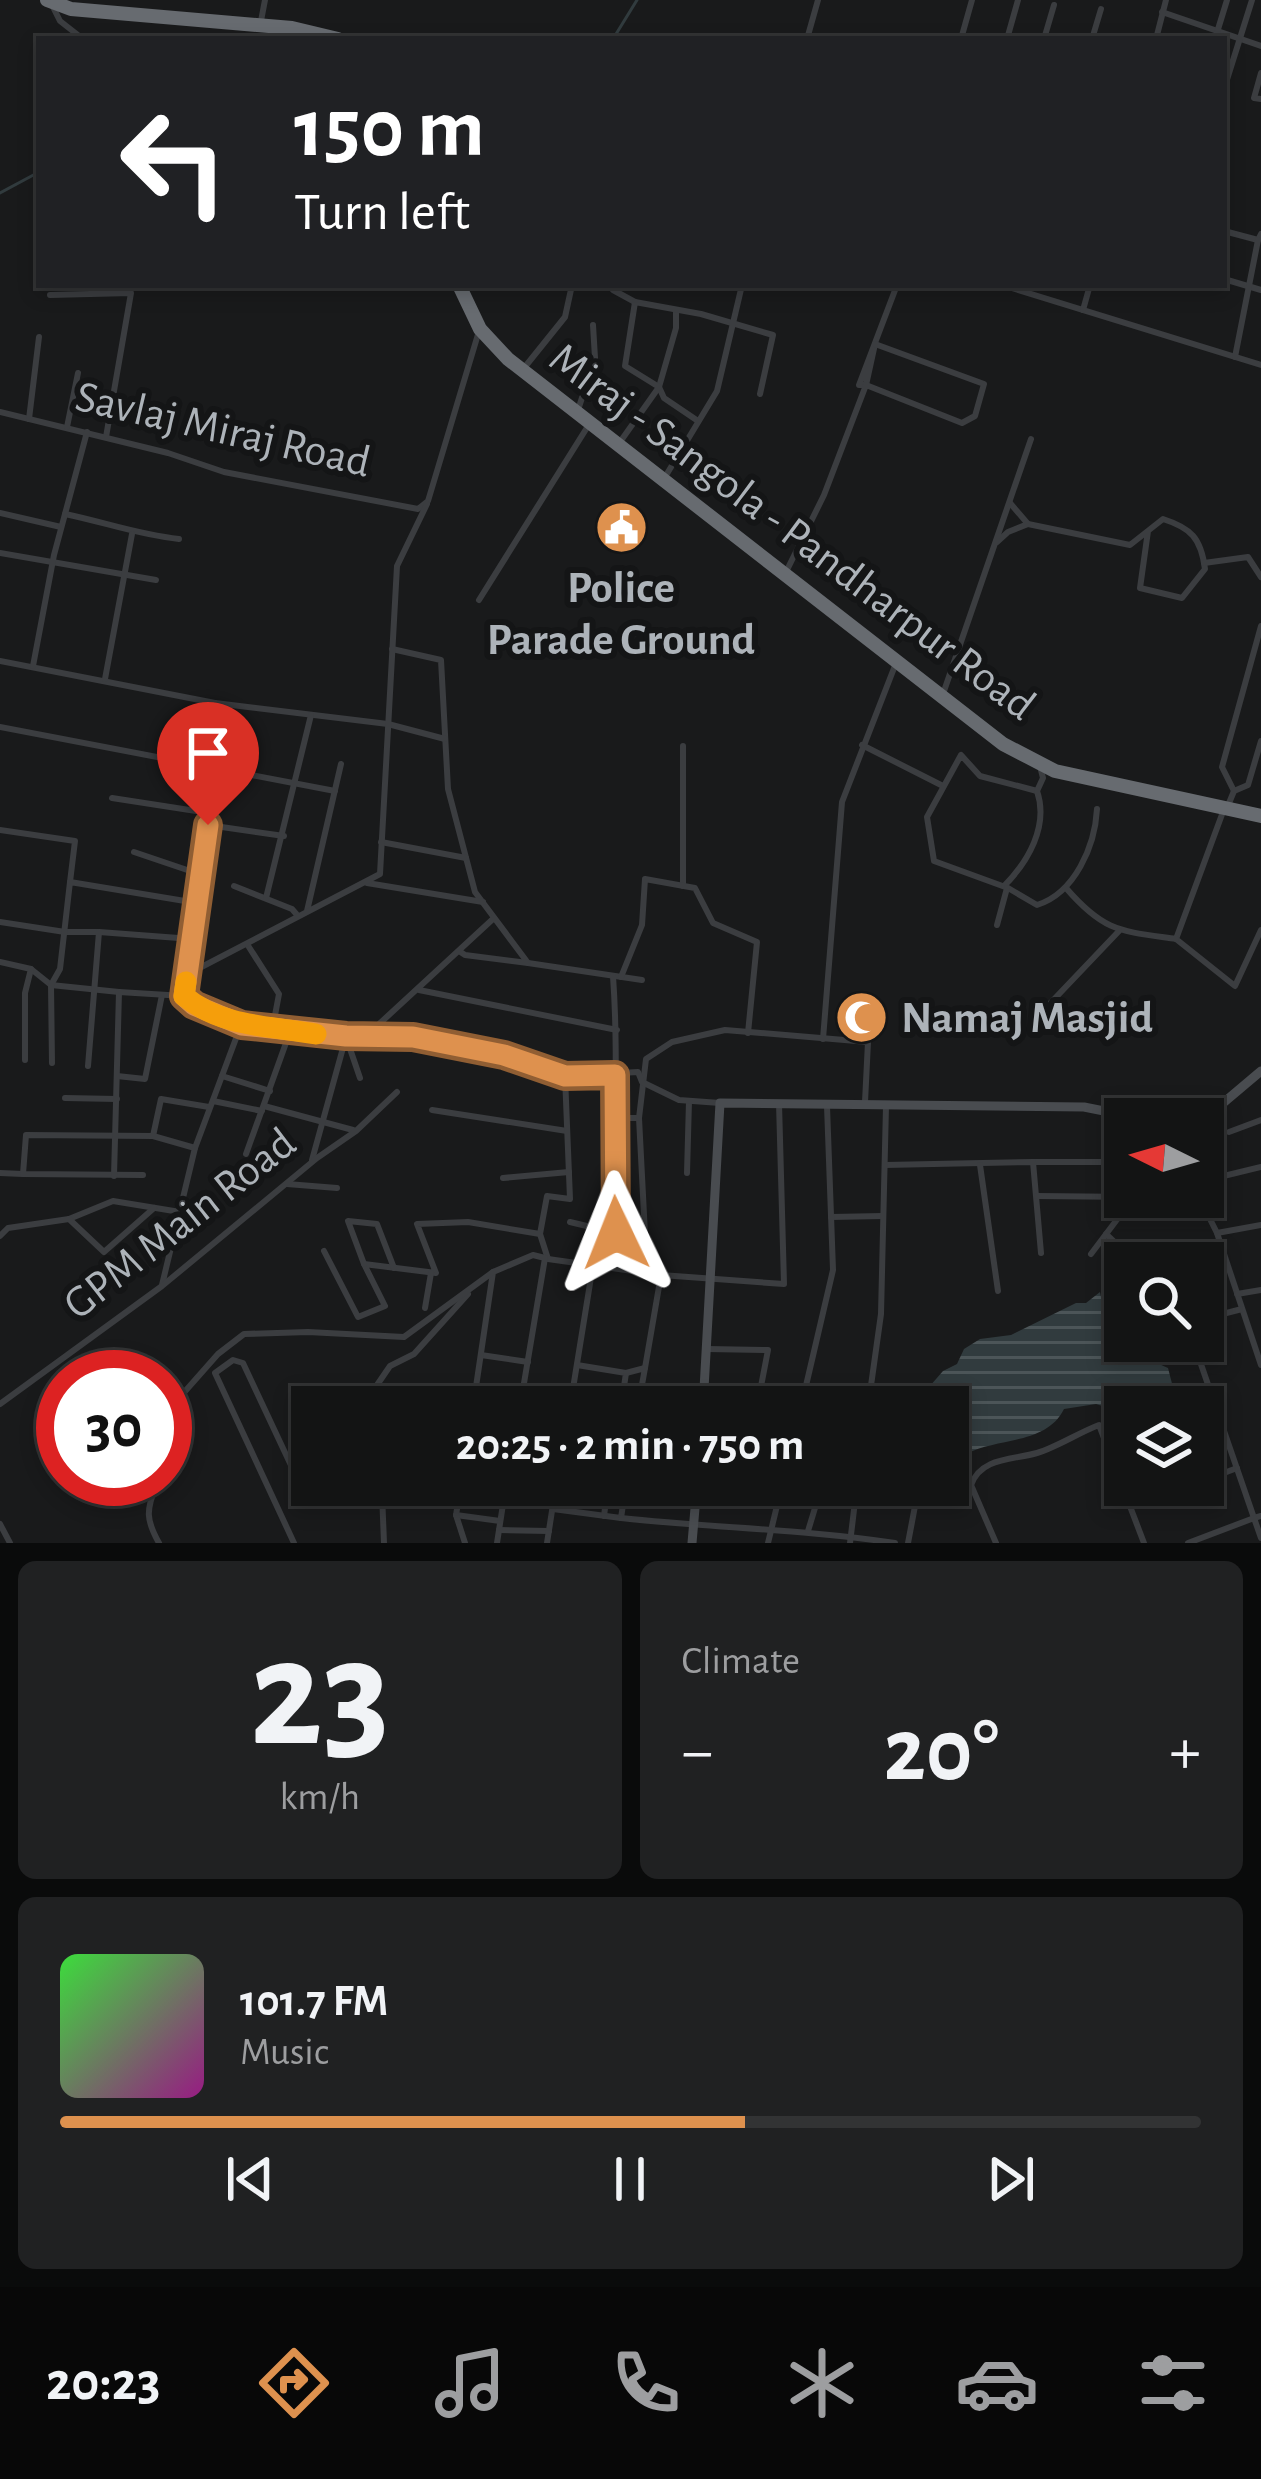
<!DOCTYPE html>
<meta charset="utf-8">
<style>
:root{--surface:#131414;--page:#202122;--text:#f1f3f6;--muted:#9d9ea0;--line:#323334;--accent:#de914e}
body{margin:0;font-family:"Alegreya Sans",sans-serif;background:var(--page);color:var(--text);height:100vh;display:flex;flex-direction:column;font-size:45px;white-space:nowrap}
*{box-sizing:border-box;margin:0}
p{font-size:39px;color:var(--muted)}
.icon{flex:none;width:66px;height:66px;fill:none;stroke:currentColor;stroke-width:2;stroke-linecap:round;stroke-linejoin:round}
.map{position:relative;height:1543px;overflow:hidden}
.sheet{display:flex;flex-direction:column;gap:18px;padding:18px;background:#0a0b0b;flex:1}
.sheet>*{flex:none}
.guide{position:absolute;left:36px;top:36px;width:1191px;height:252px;border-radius:0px;box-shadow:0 6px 18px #0003,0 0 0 3px var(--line);background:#202124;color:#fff;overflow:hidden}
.needle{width:78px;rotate:275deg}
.controls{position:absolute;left:1104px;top:1098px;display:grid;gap:24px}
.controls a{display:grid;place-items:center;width:120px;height:120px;border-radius:0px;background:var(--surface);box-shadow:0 6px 18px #0003,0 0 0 3px var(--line);font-size:60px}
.speed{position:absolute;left:36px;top:1350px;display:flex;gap:24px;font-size:60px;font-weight:700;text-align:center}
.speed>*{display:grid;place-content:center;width:156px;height:156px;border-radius:50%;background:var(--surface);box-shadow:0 6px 18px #0003,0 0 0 3px var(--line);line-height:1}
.speed .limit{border:18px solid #d22;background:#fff;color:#111}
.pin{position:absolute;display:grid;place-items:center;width:102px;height:102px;color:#fff;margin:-123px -51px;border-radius:50% 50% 50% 0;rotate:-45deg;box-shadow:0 0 12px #0007}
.pin .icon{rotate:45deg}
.me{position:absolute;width:132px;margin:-66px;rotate:358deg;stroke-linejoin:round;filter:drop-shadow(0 0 9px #0008)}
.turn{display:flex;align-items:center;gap:42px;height:252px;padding:0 60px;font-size:54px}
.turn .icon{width:156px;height:156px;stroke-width:2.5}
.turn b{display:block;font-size:84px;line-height:102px}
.big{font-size:90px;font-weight:600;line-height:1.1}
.sheet .card{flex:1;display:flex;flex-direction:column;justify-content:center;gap:18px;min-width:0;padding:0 42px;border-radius:18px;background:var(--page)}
.sheet .dial{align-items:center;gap:0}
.dial b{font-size:156px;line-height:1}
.song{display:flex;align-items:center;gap:36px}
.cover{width:144px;height:144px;border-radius:18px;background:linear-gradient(135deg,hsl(120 70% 55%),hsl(310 70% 35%))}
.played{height:12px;border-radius:6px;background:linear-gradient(90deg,var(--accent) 60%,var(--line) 60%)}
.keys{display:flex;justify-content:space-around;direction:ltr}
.heat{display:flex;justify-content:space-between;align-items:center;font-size:66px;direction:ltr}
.sheet .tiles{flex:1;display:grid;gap:18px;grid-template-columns:1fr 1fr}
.card:last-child{grid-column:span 2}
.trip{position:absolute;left:291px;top:1386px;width:678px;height:120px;border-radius:0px;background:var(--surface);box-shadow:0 6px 18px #0003,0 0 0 3px var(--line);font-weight:600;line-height:120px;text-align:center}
.tabs{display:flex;height:192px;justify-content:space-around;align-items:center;background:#080808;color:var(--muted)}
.tabs .icon{width:84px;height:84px}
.tabs .current{color:var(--accent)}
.tabs b{font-size:54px;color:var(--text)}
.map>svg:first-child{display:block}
.water{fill:url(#water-rules)}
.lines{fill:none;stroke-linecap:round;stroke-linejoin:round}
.stream{stroke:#313b3e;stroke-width:3}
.street{stroke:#3b3d40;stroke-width:6}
.secondary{stroke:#494c50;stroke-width:9}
.highway{stroke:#676b70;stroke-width:14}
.route-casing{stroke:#905e33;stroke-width:30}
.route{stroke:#de914e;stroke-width:21}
.slow{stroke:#f59e0b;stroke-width:21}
.labels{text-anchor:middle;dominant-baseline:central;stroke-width:12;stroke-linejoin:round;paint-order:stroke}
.street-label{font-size:45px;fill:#adb3b9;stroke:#141516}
.poi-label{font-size:45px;font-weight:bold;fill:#adb3b9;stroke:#141516}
</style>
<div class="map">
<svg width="1261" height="1543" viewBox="0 0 1261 1543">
<defs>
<pattern id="water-rules" width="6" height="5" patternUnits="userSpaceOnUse" patternTransform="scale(3)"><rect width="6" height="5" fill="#313b3e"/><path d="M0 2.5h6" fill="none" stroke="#4c5558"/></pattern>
</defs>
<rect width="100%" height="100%" fill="#191a1b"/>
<path class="water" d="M1100,1292l2,10h10l11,9 2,30h17l8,19 18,8 10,39h-53v27l-3,-9 -11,-9 5,-14 -7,6 -13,-4 -32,5c-18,36 -65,28 -98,45l2,16 -20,2v-65h-49l8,-13h16l20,-23 14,-7 7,-15 16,-10 31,-4 65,-32h10z"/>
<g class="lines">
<g class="stream">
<polyline points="613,39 637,0"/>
<polyline points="0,193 39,172"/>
</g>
<g class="street">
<polyline points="52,5 60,21 83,39"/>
<polyline points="1162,12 1261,46"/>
<polyline points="261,21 265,0"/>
<polyline points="807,39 818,0"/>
<polyline points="961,39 972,0"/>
<polyline points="1007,39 1018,0"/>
<polyline points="1044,39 1054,5"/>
<polyline points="1092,39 1101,9"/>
<polyline points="1156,39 1166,0"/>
<polyline points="1215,39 1227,0"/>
<polyline points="1261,73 1254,98 1261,99"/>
<polyline points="1224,89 1252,0"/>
<polyline points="1224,231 1258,240 1261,234"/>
<polyline points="1224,279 1261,290"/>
<polyline points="614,285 613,290 635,302"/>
<polyline points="1002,285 1261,365"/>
<polyline points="50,295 131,293 106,437"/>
<polyline points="676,310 676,328 659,387 664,398 698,421"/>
<polyline points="1083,310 1090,285"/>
<polyline points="875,344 866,385 859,385 897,285"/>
<polyline points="1235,357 1258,240"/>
<polyline points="524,368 565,317 572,285"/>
<polyline points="578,410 595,358 593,325"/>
<polyline points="0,412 168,453 224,472 418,509 428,501 479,331"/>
<polyline points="29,419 39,337"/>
<polyline points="67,427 78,373"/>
<polyline points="620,442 659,387 625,366 635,302 701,314 773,335 760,394"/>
<polyline points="665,477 717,391 742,285"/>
<polyline points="0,513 61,527"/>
<path d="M65,514c39,8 74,21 114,25"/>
<path d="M1028,524l102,21 33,-26c28,9 38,19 42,50l-23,29 -42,-10 8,-57"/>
<polyline points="997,542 1008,532 1028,524 1010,503"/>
<polyline points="0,553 156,580"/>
<polyline points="1204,563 1248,557 1261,577"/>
<polyline points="786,572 824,495 866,385 962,423 975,416 984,384 875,344"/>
<polyline points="479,600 588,426"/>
<polyline points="392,649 441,660 448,789 475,892 528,963 642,980"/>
<path d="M0,661l215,42 3,10 -10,120 -24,163c52,44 161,36 226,41 53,4 105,22 155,39"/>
<polyline points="33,666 54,555 87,432"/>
<polyline points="105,679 132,534"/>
<polyline points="943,694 1031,439"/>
<polyline points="215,703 388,724 445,739"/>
<polyline points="0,727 335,791"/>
<polyline points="862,745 943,786"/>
<polyline points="683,746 683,886"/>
<path d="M1037,791l-57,-15 -19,-21 -34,62 7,44 74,27 29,17c38,-12 58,-59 60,-96"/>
<polyline points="1234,791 1222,767 1261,626"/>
<polyline points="112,798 209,813"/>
<polyline points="1227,808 1234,791 1248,785 1261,741"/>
<polyline points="1224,809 1176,939 1235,986 1261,930"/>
<polyline points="208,825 284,836"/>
<polyline points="0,830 75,841 70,882"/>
<polyline points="381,842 466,858"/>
<polyline points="134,852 202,875"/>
<polyline points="367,883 483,902"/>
<polyline points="234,886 292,909 298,916"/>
<path d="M1004,886c24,-24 45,-60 33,-95l6,-13 -3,-12"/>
<path d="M1066,888c38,44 54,43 110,51"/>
<polyline points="266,898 311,715"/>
<polyline points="307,911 341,764"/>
<polyline points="0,922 65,932 98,932"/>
<polyline points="997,925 1007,888"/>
<polyline points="247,944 279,994 273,1026"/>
<polyline points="459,951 465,955 528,963"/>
<polyline points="0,962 31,969 51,985 119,992"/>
<polyline points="188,974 380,874 397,566 427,504"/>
<path d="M613,976c6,83 0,166 2,250l1,7 29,2"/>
<polyline points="621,977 642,925 645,879 695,888 713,923 757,942 748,1033"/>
<polyline points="419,990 617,1030"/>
<polyline points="1040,1014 1119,931"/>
<polyline points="365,1037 494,918"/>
<polyline points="823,1039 842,802 896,663"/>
<polyline points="347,1040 360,1078"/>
<polyline points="25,1060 25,993 31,969"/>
<polyline points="52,1063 51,985 60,969 70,882 197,903"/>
<polyline points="88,1066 99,932 192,939"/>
<polyline points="117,1076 145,1079 162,995"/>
<polyline points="222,1076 270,1091"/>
<polyline points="65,1098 117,1099"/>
<polyline points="213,1101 262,1111"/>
<polyline points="264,1106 353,1130"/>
<polyline points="432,1110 567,1131"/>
<polyline points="613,1118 639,1118 647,1273"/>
<polyline points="639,1118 646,1059 672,1042 725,1030 868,1042 865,1102"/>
<polyline points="1229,1132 1261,1120"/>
<polyline points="153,1136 161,1099 209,1107"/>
<polyline points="246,1154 291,1029"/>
<polyline points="312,1160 346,1037"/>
<polyline points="1033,1162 1125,1162"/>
<polyline points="885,1165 1033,1162 1041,1253"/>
<polyline points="980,1165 998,1291"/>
<polyline points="0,1173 23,1174"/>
<polyline points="687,1173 689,1101"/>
<polyline points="143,1175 23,1174 26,1135 153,1136 195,1148"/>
<polyline points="114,1176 119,992 184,996"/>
<polyline points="503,1178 569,1172"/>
<polyline points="1203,1181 1261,1167"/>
<polyline points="287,1184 337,1188"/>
<polyline points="1037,1196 1134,1197"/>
<polyline points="1199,1197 1217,1233 1261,1365"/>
<polyline points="831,1217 883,1216"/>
<polyline points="69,1219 113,1201 180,1212"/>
<polyline points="570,1222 616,1233"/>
<polyline points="1217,1233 1261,1225"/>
<polyline points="540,1234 547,1196 570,1199 565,1076 638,1072 642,1082 679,1100 720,1103"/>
<polyline points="1106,1234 1136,1263"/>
<polyline points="0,1236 8,1228 69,1219 104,1252 154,1208"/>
<polyline points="324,1251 358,1317 385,1306 364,1264 436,1273 417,1224 468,1222 540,1234 548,1259"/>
<polyline points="1091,1254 1134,1197"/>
<polyline points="548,1259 661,1275 784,1284 779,1103"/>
<polyline points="364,1264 348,1221 377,1224 394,1268"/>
<polyline points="162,1285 195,1148 241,1025"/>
<polyline points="1237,1294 1261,1290"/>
<polyline points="425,1308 431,1273"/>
<polyline points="1203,1319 1242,1309"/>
<polyline points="1193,1341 1254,1518 1261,1516"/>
<polyline points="707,1349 768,1350 757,1407"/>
<polyline points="481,1355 528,1362"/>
<polyline points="577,1365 626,1373 621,1407"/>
<polyline points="645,1368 661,1275"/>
<polyline points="626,1373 645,1368 638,1407"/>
<polyline points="522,1394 570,1401"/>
<polyline points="0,1404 162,1286 317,1158 356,1131 397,1092"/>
<polyline points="362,1407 390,1366 414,1354 468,1294"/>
<polyline points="473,1407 493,1272 533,1255 545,1258 520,1407"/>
<polyline points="570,1407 593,1265"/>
<polyline points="801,1407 833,1270 827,1106"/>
<polyline points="868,1407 881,1314 886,1106"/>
<polyline points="165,1414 218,1354 244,1334 308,1332 404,1337 493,1272"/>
<polyline points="1203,1481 1237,1468"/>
<polyline points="948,1482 971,1485 996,1543"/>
<polyline points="375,1485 382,1493 384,1543"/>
<polyline points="461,1485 456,1515 500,1521"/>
<polyline points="884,1485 918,1492"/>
<path d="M971,1485c10,-28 42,-25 66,-32 20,-6 41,-20 62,-28l45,118"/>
<path d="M156,1486c-10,24 -10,34 3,57"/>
<polyline points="1127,1503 1192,1485"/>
<polyline points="553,1509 621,1518 626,1485"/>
<polyline points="456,1515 465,1543"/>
<polyline points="604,1516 608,1485"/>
<path d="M621,1518c91,10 182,11 274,25"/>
<polyline points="0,1524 10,1543"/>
<polyline points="499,1530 549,1531"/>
<polyline points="808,1531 822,1485"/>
<polyline points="294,1543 215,1373 233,1360 243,1363 296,1476 310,1494 336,1485"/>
<polyline points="497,1543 506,1485"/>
<polyline points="547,1543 556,1485"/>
<polyline points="768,1543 782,1485"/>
<polyline points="850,1543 857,1485"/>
<polyline points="908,1543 919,1485"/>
<polyline points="1188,1543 1254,1518 1261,1538"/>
</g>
<g class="secondary">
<polyline points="1203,1120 1261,1071"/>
<polyline points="703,1407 720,1103 1084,1107 1104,1111 1125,1135"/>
<polyline points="692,1543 697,1485"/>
</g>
<g class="highway">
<polyline points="47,0 71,9 292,28 338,39"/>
<polyline points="459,285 480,329 508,359 1003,744 1055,771 1261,816"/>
</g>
</g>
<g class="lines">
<defs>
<polyline id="route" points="208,825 184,996 194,1005 242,1025 346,1036 413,1037 504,1055 565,1076 615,1075 616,1233"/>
</defs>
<use href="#route" class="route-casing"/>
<use href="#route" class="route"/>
<path class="slow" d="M186,982l-2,14c37,31 86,30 132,38"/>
</g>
<defs>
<symbol id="civic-disc" viewBox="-11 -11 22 22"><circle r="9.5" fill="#de914e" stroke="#141516"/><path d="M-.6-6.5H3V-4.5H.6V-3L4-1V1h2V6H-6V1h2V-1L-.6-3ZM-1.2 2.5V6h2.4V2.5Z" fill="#fff"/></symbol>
<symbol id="mosque-disc" viewBox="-11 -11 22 22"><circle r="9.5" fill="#de914e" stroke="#141516"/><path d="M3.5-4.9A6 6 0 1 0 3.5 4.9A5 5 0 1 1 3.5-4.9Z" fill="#fff"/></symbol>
</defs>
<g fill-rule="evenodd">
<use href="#civic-disc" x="592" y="498" width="59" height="59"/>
<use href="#mosque-disc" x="832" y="988" width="59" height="59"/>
</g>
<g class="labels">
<g class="street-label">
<text transform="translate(223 430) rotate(13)">Savlaj Miraj Road</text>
<text transform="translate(792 532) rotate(37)">Miraj - Sangola - Pandharpur Road</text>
<text transform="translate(180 1224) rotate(-38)">GPM Main Road</text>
</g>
<g class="poi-label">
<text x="621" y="588">Police<tspan x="621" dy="52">Parade Ground</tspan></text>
<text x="901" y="1018" text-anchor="start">Namaj Masjid</text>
</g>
</g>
</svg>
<div class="controls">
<a><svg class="needle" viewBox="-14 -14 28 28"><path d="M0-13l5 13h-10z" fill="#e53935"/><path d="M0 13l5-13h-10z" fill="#9d9ea0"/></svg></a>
<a><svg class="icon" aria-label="search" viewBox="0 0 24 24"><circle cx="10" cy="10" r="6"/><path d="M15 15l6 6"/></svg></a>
<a><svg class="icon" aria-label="layers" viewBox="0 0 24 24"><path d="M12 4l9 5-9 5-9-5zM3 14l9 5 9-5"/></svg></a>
</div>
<div class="speed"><div class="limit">30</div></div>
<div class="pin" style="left:208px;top:825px;background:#d93025"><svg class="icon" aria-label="arrive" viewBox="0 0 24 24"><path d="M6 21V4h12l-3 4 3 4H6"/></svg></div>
<svg class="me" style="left:616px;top:1233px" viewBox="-20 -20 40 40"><path d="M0-17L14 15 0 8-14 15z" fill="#de914e" stroke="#fff" stroke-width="4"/></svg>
<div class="trip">20:25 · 2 min · 750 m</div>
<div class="guide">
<div class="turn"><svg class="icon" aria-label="left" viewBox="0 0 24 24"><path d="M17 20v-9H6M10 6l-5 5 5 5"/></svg><div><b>150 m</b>Turn left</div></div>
</div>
</div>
<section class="sheet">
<div class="tiles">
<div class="card dial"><b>23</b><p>km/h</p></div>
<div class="card"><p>Climate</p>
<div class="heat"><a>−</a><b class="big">20°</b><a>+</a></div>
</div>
<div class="card">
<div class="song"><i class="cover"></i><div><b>101.7 FM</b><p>Music</p></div></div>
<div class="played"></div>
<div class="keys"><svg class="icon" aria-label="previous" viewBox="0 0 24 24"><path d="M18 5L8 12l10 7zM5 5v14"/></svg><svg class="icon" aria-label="pause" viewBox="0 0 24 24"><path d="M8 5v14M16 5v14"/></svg><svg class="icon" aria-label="next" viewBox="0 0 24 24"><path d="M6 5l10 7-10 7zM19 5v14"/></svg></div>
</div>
</div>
</section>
<nav class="tabs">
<b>20:23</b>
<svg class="icon current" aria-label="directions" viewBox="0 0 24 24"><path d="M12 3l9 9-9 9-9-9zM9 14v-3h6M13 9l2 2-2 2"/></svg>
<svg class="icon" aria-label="music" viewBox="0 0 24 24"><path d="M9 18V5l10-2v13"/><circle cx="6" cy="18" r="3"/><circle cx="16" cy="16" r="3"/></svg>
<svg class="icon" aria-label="phone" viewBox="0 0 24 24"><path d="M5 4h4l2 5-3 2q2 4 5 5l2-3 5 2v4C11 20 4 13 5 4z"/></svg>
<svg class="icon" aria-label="climate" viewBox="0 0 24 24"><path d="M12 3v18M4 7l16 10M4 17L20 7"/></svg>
<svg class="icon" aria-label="car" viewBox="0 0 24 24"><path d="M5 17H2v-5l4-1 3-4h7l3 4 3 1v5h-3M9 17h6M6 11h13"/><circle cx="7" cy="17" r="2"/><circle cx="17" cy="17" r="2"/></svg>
<svg class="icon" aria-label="filters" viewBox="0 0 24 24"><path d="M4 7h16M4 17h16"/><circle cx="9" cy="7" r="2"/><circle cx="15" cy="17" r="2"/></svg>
</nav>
